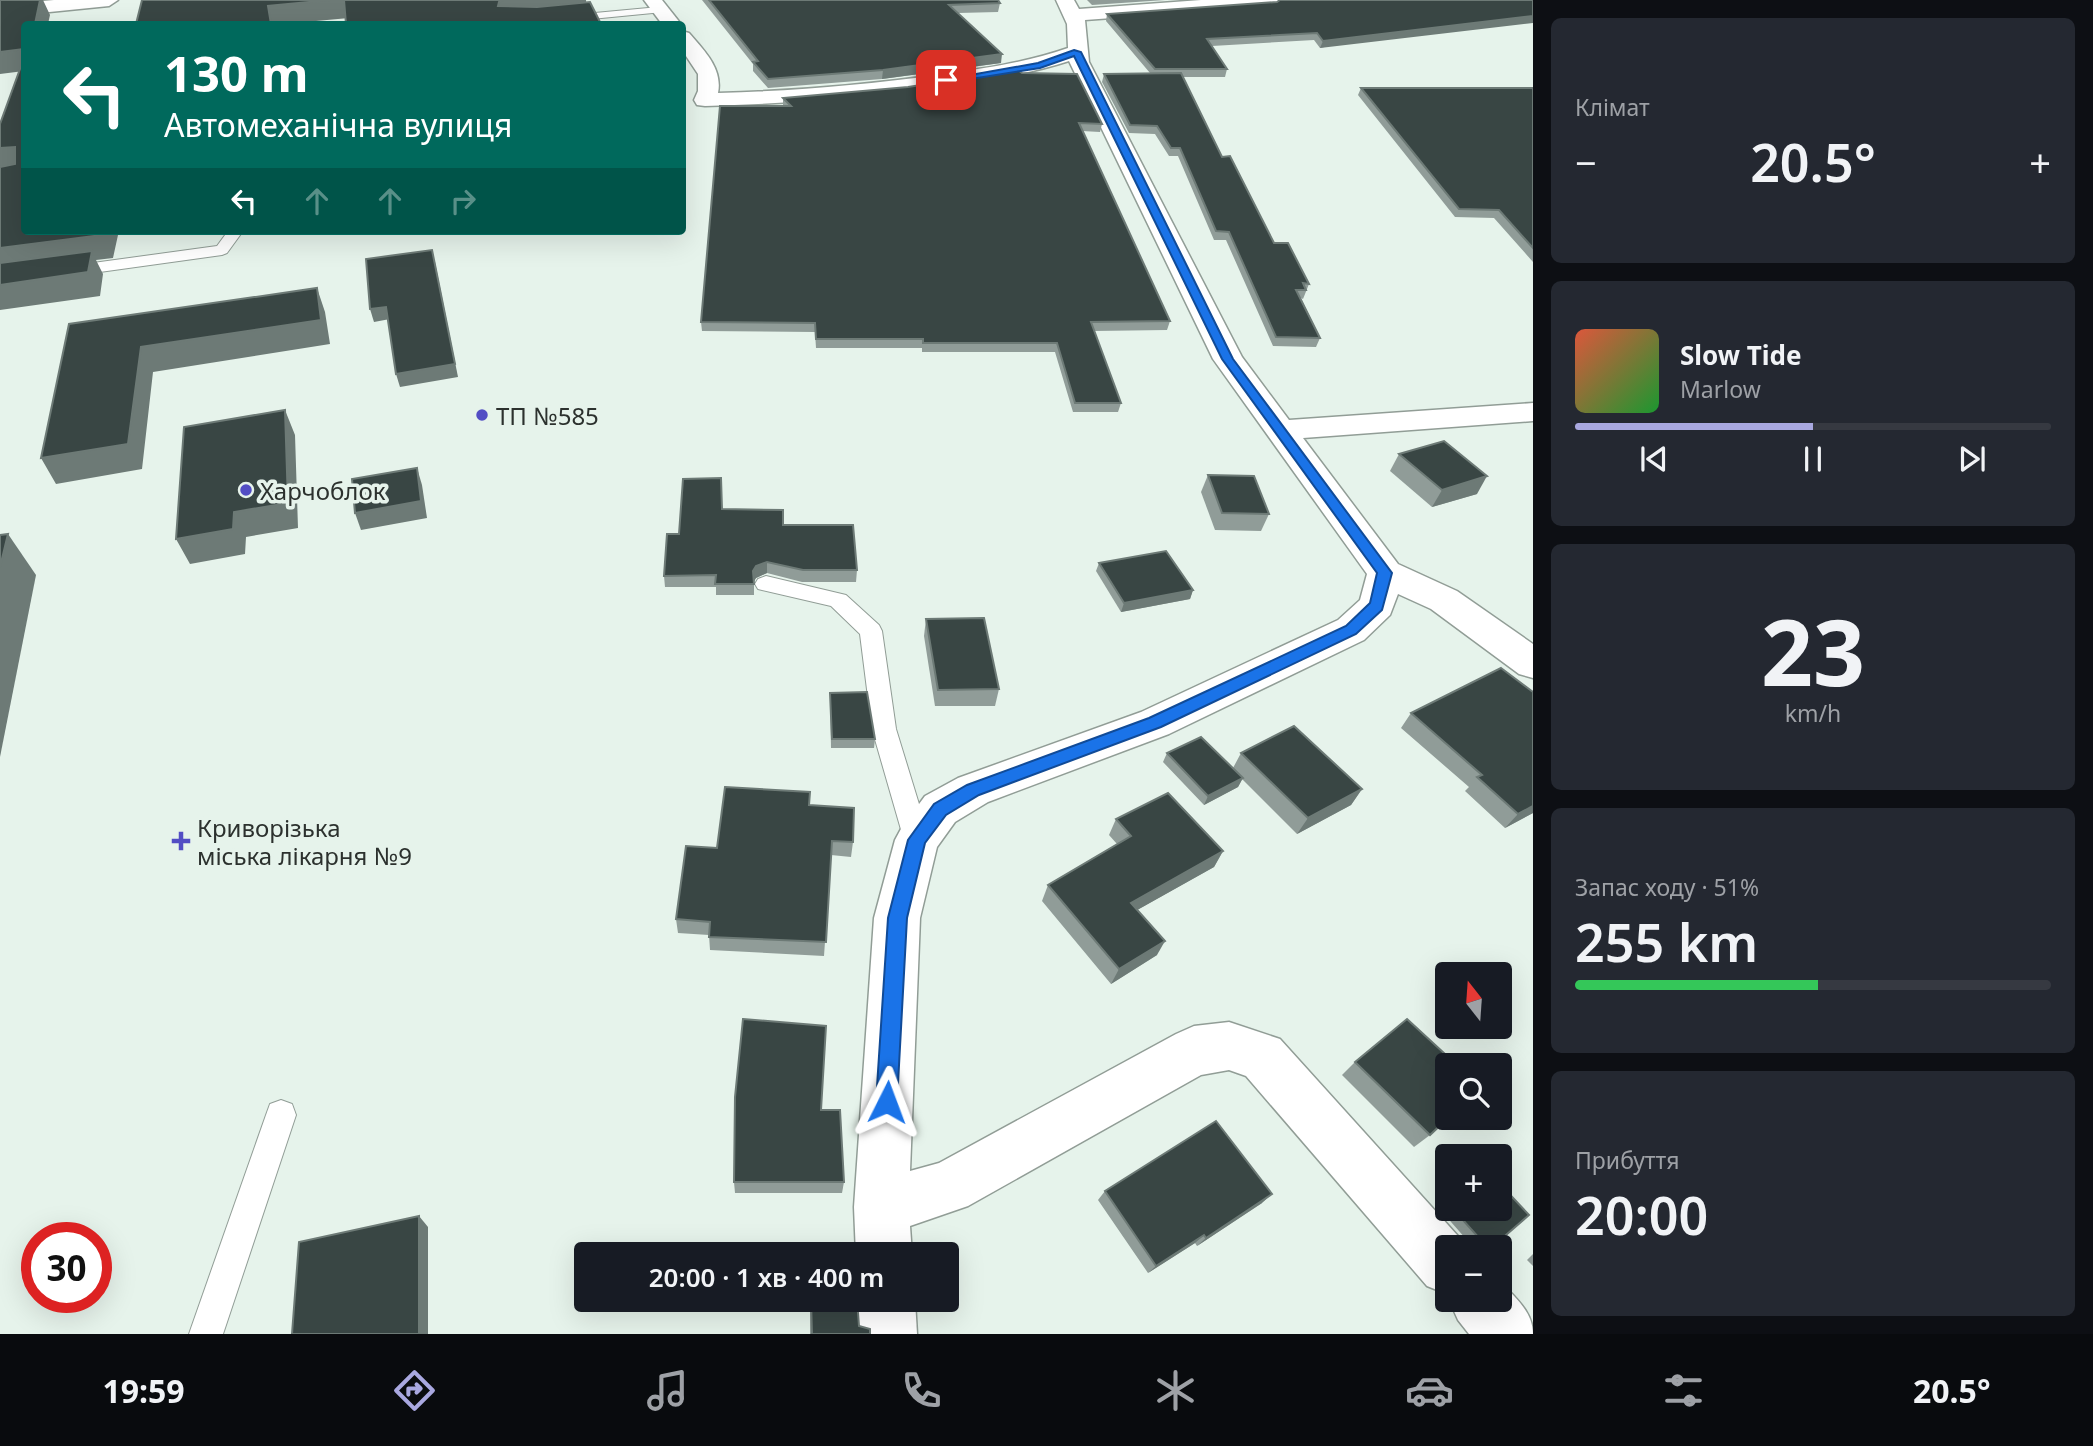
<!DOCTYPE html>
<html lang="uk">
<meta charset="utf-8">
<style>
:root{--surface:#171b24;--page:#242831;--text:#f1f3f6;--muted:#9ea1a6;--line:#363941;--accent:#a9a8e0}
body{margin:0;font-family:"Noto Sans",sans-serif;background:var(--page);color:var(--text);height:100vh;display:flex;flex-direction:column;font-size:26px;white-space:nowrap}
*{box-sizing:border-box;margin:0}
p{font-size:23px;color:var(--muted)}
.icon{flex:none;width:38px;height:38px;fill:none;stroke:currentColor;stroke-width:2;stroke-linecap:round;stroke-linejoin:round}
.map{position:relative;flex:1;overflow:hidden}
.drawer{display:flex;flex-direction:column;gap:18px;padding:18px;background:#0d0f14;width:560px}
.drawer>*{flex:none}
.banner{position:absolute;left:21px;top:21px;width:665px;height:214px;border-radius:7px;box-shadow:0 7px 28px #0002;background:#00695c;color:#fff;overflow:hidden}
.needle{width:46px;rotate:343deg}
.tools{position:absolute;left:1435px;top:962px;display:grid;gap:14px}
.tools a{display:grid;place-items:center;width:77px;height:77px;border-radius:7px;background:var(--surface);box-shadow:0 7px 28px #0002;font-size:35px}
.speed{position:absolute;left:21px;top:1222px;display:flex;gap:14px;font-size:35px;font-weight:700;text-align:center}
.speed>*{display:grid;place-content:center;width:91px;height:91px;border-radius:50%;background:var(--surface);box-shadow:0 7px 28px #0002;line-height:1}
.speed .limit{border:10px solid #d22;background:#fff;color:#111}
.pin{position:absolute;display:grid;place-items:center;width:60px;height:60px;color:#fff;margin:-30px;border-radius:14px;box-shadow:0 4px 10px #0006}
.me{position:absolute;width:77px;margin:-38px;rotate:3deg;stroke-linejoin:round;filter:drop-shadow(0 0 5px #0008)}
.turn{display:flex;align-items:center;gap:24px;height:147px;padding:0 28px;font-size:32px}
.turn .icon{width:91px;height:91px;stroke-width:2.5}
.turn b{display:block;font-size:49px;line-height:60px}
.lanes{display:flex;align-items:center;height:66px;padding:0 28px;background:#0003;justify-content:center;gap:35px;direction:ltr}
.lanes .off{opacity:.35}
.big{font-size:52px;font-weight:600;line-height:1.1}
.drawer .widget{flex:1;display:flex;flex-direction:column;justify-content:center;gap:10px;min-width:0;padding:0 24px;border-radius:10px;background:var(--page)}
.drawer .dial{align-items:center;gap:0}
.dial b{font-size:91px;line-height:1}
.song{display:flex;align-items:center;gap:21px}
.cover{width:84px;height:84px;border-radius:10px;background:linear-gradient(135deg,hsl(10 70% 55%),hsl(130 70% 35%))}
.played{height:7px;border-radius:4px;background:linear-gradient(90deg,var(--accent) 50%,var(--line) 50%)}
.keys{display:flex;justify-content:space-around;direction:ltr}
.heat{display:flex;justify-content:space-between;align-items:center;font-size:38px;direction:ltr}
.charge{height:10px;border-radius:5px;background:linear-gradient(90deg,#34c759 51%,var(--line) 0)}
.trip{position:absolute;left:574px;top:1242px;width:385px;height:70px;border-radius:7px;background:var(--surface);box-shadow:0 7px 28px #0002;font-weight:600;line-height:70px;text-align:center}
.dock{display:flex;height:112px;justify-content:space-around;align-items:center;background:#090b0e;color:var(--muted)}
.dock .icon{width:49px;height:49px}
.dock .current{color:var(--accent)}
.dock b{font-size:32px;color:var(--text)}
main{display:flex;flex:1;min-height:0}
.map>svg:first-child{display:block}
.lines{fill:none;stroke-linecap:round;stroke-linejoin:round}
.lane-casing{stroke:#919d96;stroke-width:2}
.street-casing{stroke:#919d96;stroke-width:3}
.lane{fill:#fff;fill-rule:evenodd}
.street{fill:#fff;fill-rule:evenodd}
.wall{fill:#909c98}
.shaded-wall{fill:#6d7a76}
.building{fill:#394644;stroke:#6d7a76;stroke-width:2}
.route{fill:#1a73e8;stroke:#114b97;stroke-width:2}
.poi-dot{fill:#524dc4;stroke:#e6f3eb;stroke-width:2.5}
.labels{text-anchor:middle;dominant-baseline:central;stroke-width:7;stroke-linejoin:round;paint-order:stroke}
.poi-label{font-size:24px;fill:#2c312e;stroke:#e6f3eb;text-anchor:start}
</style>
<main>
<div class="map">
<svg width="1533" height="1334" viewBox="0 0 1533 1334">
<rect width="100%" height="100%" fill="#e6f3eb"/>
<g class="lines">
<defs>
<g id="lane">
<polygon points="659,7 663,8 663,12 540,24 503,24 509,21"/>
<polygon points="228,231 243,231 227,253 222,255 71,276 63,271 71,266 217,246"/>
<polygon points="766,576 846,595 879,625 882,631 896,729 930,840 926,848 917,851 908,848 904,840 872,729 860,634 831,606 758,589 755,584 758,579"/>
<polygon points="281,1100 292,1104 296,1115 223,1334 189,1334 266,1115 270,1104"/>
</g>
<g id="street">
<polygon points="54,0 118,0 109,6 0,17 0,5"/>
<polygon points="644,0 662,0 681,24 662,24"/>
<path d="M1056,0h18l5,9 122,-9h83l-9,6 -190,14 4,42 153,295 47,63 244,-17v18l-230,17 95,126 59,27 76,53v34l-14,-4 -88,-65 -33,-15 -8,21 -26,25 -195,94 -181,68 -33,20 -18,25 -17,71 -10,253 29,-8 237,-129 18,-8 35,-4 51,17 187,207 -20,2v46l-20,-8 -181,-210 -17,-6 -28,5 -233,131 -58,20 2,29h-56l-2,-48 20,-289 21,-78 7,-13 23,-31 33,-18 183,-66 197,-92 22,-20 7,-26 -154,-215 -144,-298c-43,14 -88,20 -133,27 -76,10 -153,16 -231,18l-8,-1 -3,-5 4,-9v-17l-16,-24v-19l7,2c15,17 34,36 29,60 74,-2 146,-8 219,-18 44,-6 88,-12 131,-27l-1,-24z"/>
<path d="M1500,1281c14,16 33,30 33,53h-64l-11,-14 -9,-20h51z"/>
<polygon points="857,1300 915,1300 917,1334 859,1334"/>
</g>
</defs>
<use href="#lane" class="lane-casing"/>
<use href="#street" class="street-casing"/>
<use href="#lane" class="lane"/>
<use href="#street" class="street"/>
</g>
<g class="wall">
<polygon points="702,0 998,0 1000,3 998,12 958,13 1001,63 882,79 768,88 753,71 753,64"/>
<polygon points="1087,0 1165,0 1092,5"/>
<polygon points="1533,0 1320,48 1314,40 1212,46 1227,69 1225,77 1183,77 1222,157 1274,243 1309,284 1303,299 1301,298 1320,338 1316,347 1273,346 1226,240 1214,240 1178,156 1169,156 1155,134 1129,133 1102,82 1104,74 1150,73 1106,21 1107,14 1277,2"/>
<polygon points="1022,73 1102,124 1100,132 1082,131 1170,321 1167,330 1094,331 1121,403 1118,412 1073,412 1055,352 922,352 922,348 816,348 815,332 702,331 701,322 784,106 783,105 783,98 908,87"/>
<polygon points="1361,88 1533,88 1533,262 1494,218 1455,217 1358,95"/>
<polygon points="1399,454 1477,494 1432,507 1390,471"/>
<polygon points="1208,475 1269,514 1261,531 1215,530 1201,492"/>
<polygon points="722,509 783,525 857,570 856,582 802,582 767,573 756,578 754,581 754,595 716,595 716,587 665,587 664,576 679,534"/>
<polygon points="1099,563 1193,590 1190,599 1121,612 1096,571"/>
<polygon points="926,619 999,689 995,706 935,706 924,636"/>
<polygon points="830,693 875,739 874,748 831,748"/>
<polygon points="1411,713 1533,813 1505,828 1465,791 1469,787 1401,728"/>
<polygon points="1167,753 1233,768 1241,753 1362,789 1351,805 1297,834 1242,779 1238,787 1204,805 1163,762"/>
<polygon points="809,805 853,842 851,857 831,855 824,956 710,950 709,935 678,933 676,919 717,848"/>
<polygon points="1116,819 1223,851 1214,867 1137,910 1157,955 1111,984 1042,901 1048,885 1117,844 1109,835"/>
<polygon points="1355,1062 1430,1135 1414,1147 1342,1075"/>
<polygon points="821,1110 844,1182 842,1193 735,1193 734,1182"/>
<polygon points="1105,1191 1262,1203 1197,1246 1195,1243 1148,1273 1098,1200"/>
<polygon points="1449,1209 1500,1209 1491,1248 1474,1248 1444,1214"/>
<polygon points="1533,1254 1533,1266 1527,1260"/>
<polygon points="810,1300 857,1300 859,1326 870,1334 810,1334"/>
</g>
<g class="shaded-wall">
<polygon points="40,0 43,0 50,15 48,24 35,24"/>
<polygon points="330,0 344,0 349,18 283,24 271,24 268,6"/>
<polygon points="503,0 586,0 587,11 498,6 499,2"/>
<polygon points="1533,16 1533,23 1320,48 1323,41"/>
<polygon points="24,49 24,71 0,74 0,52"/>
<polygon points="1002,54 1001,63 882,79 883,70"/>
<polygon points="15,147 24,167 0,167 0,148"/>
<polygon points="103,231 148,231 118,235 113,258 96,260 103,274 100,296 0,310 0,248"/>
<polygon points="435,262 458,377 400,387 396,374"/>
<polygon points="317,288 325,312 330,344 153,372 142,469 56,484 41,458 141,347"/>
<polygon points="386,307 390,319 374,322 370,309"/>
<polygon points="285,410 295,435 298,528 246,537 245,554 190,564 176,539 234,512"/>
<polygon points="417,468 422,485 427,518 361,530 355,513"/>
<polygon points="1487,476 1477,494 1432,507 1442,490"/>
<polygon points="8,534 36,575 0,757 0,567"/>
<polygon points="767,562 767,573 756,578 753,583 753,571 756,566"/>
<polygon points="1193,590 1190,599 1121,612 1124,603"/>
<polygon points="1243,778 1238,787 1204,805 1208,796"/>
<polygon points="1362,789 1351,805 1297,834 1308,818"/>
<polygon points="1533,806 1533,813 1505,828 1518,814"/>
<polygon points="1223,851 1214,867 1123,918 1131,903"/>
<polygon points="1165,941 1157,955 1111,984 1119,969"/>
<polygon points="1272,1194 1262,1203 1197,1246 1206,1238"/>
<polygon points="419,1216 428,1227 428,1334 419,1334"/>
<polygon points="1204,1235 1195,1243 1148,1273 1156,1266"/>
</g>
<g class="building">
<polygon points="0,0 40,0 35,24 24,24 24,49 0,52"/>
<polygon points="142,0 330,0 268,6 271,24 136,24"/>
<polygon points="344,0 503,0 499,2 498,6 537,7 590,2 601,24 346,24"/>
<polygon points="709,0 998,0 1000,3 949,5 1002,54 883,70 768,79 753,62 758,61"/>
<polygon points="1280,0 1533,0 1533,16 1323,41 1317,33 1207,39 1227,69 1155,69 1107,14 1277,2"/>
<polygon points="24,58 24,231 103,231 102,235 0,248 0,167 15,164 15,147 0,148 0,124"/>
<polygon points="1018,70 1022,73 1077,74 1102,124 1079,123 1170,321 1091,322 1121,403 1075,403 1057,343 923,343 923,339 816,339 815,323 701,322 720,106 791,106 783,98 908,87"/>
<polygon points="1181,73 1222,157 1230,156 1274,243 1288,243 1309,284 1303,283 1306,290 1296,290 1320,338 1276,337 1229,232 1216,231 1180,148 1171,148 1157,126 1130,125 1104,74"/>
<polygon points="1361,88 1533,88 1533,248 1499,210 1459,209"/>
<polygon points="432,250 455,364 396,374 386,307 370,309 366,259"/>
<polygon points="92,251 88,272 0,285 0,263"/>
<polygon points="317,288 321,320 141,347 128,444 41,458 69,324"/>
<polygon points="285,410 288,503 234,512 233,529 176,539 184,427"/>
<polygon points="1444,441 1487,476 1442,490 1399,454"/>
<polygon points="417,468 421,501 355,513 352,479"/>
<polygon points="1208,475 1254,476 1269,514 1222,513"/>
<polygon points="721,478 722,509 783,510 783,525 853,525 857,570 803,570 767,562 756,566 753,571 754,584 715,584 716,575 664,576 667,534 679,534 683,479"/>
<polygon points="8,534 0,567 0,535"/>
<polygon points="1166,551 1193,590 1124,603 1099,563"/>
<polygon points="984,618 999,689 938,690 926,619"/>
<polygon points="1501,668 1533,692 1533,806 1518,814 1477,777 1482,775 1411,713"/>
<polygon points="867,692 875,739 832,739 830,693"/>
<polygon points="1294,726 1362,789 1308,818 1241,753"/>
<polygon points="1201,737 1243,778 1208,796 1167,753"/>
<polygon points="725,787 810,792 809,805 854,808 853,842 832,841 826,942 709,937 710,922 676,919 686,846 717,848"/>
<polygon points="1168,793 1223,851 1131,903 1165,941 1119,969 1048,885 1131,836 1116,819"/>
<polygon points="743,1019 826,1026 821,1110 840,1110 844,1182 734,1182 735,1097"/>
<polygon points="1407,1019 1458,1066 1447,1066 1447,1118 1448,1118 1430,1135 1355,1062"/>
<polygon points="1216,1121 1272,1194 1206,1238 1204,1235 1156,1266 1105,1191"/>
<polygon points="1500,1184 1529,1215 1491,1248 1488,1248 1453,1209 1500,1209"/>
<polygon points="419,1216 419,1334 292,1334 299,1242"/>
<polygon points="811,1300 857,1300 859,1326 870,1329 870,1334 812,1334"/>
</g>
<polygon class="route" points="1074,50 1081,52 1233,359 1392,573 1382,610 1356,634 1161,727 979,795 946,815 925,843 907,918 897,1102 894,1110 887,1113 879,1110 876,1102 888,918 908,840 934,804 967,785 1149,718 1346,626 1370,603 1377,573 1222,359 1074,56 1040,68 946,83 942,80 1038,63"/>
<g class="poi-dot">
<circle cx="482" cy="415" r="7"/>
<circle cx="246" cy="490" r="7"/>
<path d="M177.5 830.5h7v7h7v7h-7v7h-7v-7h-7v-7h7z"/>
</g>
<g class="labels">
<g class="poi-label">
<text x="496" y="415">ТП №585</text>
<text x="260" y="490">Харчоблок</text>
<text x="197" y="827">Криворізька<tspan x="197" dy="28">міська лікарня №9</tspan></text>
</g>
</g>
</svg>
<div class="tools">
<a><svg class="needle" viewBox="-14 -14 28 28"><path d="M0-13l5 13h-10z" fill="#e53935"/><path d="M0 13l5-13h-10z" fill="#9ea1a6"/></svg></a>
<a><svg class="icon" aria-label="search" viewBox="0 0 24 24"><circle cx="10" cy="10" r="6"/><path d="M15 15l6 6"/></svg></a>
<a>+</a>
<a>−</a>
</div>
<div class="speed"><div class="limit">30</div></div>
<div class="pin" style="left:946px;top:80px;background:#d93025"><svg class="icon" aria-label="arrive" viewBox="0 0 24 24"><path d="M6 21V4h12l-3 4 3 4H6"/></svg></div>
<svg class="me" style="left:887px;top:1102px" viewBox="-20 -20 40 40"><path d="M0-17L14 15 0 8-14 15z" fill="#1a73e8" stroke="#fff" stroke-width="4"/></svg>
<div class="trip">20:00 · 1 хв · 400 m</div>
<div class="banner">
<div class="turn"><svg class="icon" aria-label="left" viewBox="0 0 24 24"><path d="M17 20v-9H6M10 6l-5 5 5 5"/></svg><div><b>130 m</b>Автомеханічна вулиця</div></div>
<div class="lanes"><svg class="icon" aria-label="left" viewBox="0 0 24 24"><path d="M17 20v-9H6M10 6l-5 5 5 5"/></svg><svg class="icon off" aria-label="ahead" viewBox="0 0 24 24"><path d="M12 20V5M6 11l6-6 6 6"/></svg><svg class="icon off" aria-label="ahead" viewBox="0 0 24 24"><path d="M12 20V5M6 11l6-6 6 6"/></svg><svg class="icon off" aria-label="right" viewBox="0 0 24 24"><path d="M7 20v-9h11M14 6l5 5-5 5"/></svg></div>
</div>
</div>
<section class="drawer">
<div class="widget"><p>Клімат</p>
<div class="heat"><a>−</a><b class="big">20.5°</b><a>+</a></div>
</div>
<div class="widget">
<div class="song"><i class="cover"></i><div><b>Slow Tide</b><p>Marlow</p></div></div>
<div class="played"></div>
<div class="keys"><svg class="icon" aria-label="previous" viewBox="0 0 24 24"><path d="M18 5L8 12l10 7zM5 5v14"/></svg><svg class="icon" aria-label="pause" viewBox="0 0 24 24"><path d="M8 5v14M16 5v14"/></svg><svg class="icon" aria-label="next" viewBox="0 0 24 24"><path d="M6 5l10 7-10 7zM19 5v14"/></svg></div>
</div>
<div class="widget dial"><b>23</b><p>km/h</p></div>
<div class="widget"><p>Запас ходу · 51%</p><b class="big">255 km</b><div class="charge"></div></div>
<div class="widget"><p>Прибуття</p><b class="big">20:00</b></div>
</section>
</main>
<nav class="dock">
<b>19:59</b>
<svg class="icon current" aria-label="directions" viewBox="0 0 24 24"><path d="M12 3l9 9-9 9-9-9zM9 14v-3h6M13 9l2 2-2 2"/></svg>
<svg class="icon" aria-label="music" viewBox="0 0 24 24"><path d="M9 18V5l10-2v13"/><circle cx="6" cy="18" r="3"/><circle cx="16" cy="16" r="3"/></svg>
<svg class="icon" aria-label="phone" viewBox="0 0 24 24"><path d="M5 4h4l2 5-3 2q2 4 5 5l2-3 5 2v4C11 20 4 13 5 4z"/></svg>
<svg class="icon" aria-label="climate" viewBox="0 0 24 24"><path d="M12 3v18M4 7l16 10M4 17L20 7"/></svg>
<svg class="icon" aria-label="car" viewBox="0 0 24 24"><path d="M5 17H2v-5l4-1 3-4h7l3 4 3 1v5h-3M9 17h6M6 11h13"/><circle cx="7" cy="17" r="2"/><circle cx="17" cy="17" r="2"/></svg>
<svg class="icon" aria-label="filters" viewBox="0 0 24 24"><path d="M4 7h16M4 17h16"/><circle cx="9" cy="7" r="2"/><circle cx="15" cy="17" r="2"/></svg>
<b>20.5°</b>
</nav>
